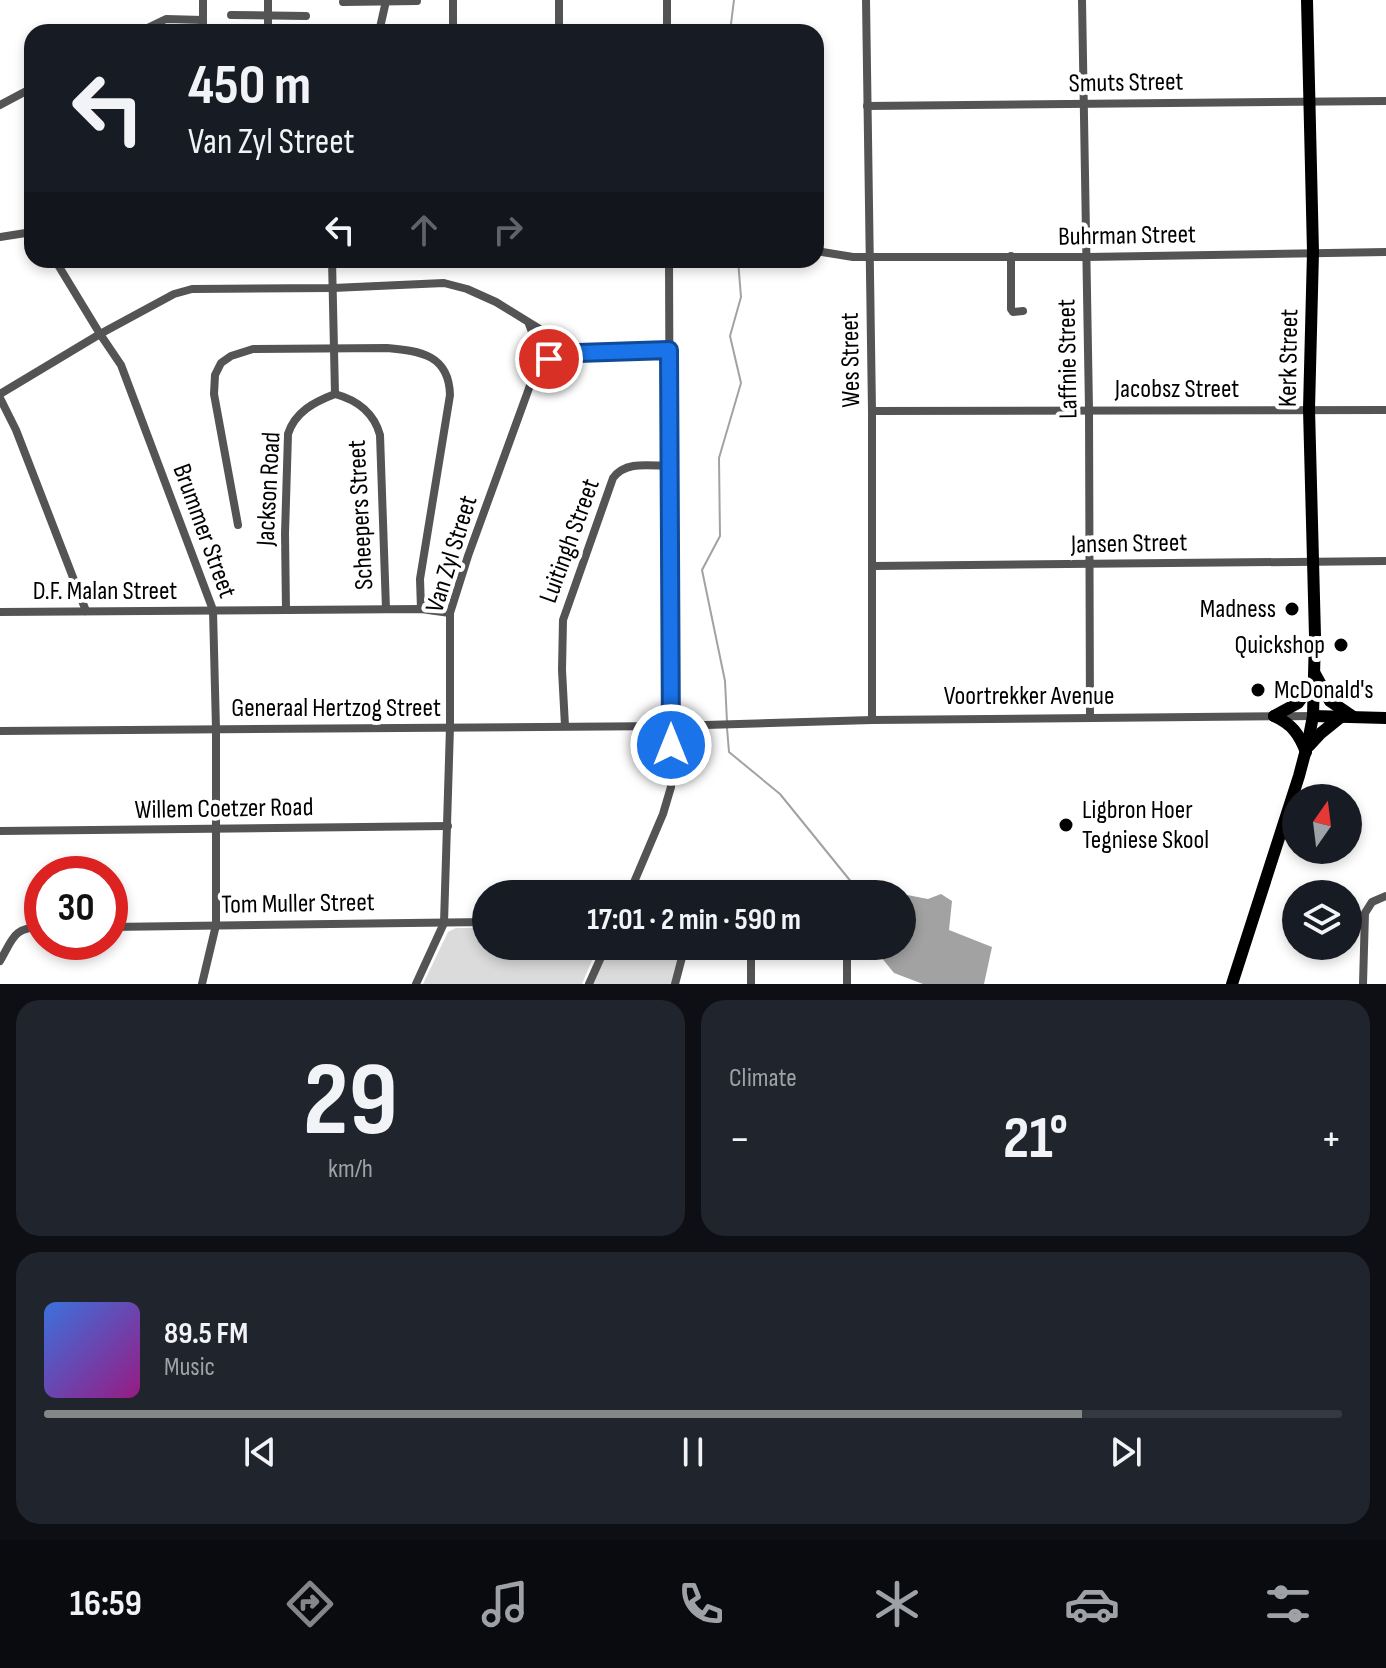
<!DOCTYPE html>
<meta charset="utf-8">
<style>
:root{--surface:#171b24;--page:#20242c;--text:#f1f3f6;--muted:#9ea1a6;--line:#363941;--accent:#858687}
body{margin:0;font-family:"Sofia Sans Condensed",sans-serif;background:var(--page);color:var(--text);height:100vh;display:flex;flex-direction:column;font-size:30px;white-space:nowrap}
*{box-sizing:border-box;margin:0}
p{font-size:26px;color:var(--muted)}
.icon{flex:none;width:44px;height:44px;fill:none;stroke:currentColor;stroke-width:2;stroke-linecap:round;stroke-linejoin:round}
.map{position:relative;height:984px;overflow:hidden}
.drawer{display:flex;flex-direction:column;gap:16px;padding:16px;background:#0d0f14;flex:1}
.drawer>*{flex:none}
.guide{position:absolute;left:24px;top:24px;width:800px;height:244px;border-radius:24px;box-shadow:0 4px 12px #0003;background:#171b24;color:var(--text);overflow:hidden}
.needle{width:52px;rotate:14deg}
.controls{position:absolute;left:1282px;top:784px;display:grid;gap:16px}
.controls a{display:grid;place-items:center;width:80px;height:80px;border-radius:50%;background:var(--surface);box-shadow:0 4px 12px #0003;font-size:40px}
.speed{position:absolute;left:24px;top:856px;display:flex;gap:16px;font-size:40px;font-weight:700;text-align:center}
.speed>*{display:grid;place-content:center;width:104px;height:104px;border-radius:50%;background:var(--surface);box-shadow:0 4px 12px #0003;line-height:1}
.speed .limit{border:12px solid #d22;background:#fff;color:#111}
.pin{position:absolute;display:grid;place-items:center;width:68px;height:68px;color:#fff;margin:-34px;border:4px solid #fff;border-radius:50%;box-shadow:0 2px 8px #0007}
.me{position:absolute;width:88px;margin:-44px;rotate:0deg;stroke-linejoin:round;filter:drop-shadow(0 0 6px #0008)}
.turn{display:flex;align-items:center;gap:28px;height:168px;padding:0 32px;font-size:36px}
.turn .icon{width:104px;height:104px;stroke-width:2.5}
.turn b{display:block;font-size:56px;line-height:68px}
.lanes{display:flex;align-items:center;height:76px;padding:0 32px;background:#0003;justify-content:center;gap:40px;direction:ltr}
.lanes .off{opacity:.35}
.big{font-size:60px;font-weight:700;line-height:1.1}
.drawer .card{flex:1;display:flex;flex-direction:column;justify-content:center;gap:12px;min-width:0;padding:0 28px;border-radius:24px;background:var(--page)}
.drawer .dial{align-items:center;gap:0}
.dial b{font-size:104px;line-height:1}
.song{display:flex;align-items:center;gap:24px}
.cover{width:96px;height:96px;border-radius:12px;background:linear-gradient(135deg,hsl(220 70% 55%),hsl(310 70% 35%))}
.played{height:8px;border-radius:4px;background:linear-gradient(90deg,var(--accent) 80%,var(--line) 80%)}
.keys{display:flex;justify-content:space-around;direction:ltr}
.heat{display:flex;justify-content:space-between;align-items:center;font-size:44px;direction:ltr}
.drawer .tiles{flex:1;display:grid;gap:16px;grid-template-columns:1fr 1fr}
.card:last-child{grid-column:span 2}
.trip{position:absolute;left:472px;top:880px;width:444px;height:80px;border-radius:40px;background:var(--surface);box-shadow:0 4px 12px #0003;font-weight:700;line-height:80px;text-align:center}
.tab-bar{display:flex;height:128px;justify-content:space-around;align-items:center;background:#090b0e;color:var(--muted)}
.tab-bar .icon{width:56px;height:56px}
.tab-bar .on{color:var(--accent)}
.tab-bar b{font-size:36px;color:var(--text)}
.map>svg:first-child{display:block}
.green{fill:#dbdbdb}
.water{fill:#a2a2a2}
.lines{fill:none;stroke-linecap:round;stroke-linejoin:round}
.stream{stroke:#a2a2a2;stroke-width:2}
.minor{stroke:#545454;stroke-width:8}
.highway{stroke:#000;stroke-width:12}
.route-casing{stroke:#114b97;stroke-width:20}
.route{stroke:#1a73e8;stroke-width:14}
.poi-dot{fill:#000;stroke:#fff;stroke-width:3}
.labels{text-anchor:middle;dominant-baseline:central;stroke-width:8;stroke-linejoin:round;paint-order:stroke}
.street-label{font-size:26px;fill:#000;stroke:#fff}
.poi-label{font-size:26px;fill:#000;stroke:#fff;text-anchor:end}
</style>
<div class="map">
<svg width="1386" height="984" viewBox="0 0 1386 984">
<rect width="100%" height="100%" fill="#fff"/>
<g class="green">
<polygon points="456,928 486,928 486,946 598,946 582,984 423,984 448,932"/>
<polygon points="610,946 681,946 672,984 593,984"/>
</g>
<polygon class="water" points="902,894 928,899 941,894 952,901 949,930 992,947 984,984 923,984 894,973 872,946 902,946"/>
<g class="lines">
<g class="stream">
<polyline points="730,32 734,0"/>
<polyline points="727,722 725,681 702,570 720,536 719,458 741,383 730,336 741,297 738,260"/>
<polyline points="727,728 729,752 780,794 861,894"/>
</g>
<g class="minor">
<polyline points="203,0 203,32"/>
<polyline points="453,0 453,32"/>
<polyline points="559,0 559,32"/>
<polyline points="667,0 667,32"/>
<polyline points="866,0 872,411 872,720"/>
<polyline points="1082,0 1089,409 1090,718"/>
<polyline points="343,2 417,1"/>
<polyline points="231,15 306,16"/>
<polyline points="139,32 166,19 203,20"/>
<polyline points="268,32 268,0"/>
<polyline points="332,32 334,32"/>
<polyline points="379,32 386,1"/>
<polyline points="0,105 32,88"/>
<polyline points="867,106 1386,101"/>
<polyline points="0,237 32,232"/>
<polyline points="816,251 853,257 1087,257 1386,252"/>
<polyline points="1011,256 1011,309 1013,312 1023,311"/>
<polyline points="55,260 100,334 121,365 213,610 216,729 216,925 202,984"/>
<polyline points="332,260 335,394"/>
<polyline points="529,324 537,345 536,369"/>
<polyline points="0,394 100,334 174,294 192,289 333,288 444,283 467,289 496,302 577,352"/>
<path d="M335,394c22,6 39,19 45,41l6,174"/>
<polyline points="0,398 16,430 86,611"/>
<polyline points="872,411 1386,410"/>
<path d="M238,525l-24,-131 1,-19 6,-12 10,-7 22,-7 134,-1c34,3 62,7 63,47l-30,184 1,30"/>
<polyline points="873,566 1386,561"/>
<path d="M286,610l-1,-76 3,-100c7,-22 26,-32 47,-40"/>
<polyline points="0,612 421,609 450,613"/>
<path d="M565,726l-3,-56 1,-50 50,-142c13,-18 38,-12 57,-12"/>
<polyline points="0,731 672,726 872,720 1313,716"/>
<polyline points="0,831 448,826"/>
<polyline points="629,894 663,814 671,787 669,260"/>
<polyline points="110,927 486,922"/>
<path d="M0,961c13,-22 13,-34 42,-34"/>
<path d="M416,984l28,-61 6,-196v-114l18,-57 68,-187c13,-11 25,-14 42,-16l91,-3"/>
<polyline points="589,984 606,946"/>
<polyline points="675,984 685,946"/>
<polyline points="751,984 751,946"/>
<polyline points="847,984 847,946"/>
<polyline points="1363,984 1365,913 1372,902 1386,896"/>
</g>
<g class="highway">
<polyline points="1315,674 1330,701 1352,716"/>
<polyline points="1274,716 1298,703 1313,682"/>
<path d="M1274,716c18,8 25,18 32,36"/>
<polyline points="1313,716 1386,718"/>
<polyline points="1309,746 1321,733 1342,716"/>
<polyline points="1232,984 1299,776 1308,742 1313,716 1315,636 1309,409 1313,252 1307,0"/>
</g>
</g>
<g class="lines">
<defs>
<polyline id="route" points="549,359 578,353 669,350 671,745"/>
</defs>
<use href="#route" class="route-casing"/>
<use href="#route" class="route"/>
</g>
<g class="poi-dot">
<circle cx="1292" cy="609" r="8"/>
<circle cx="1341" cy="645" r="8"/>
<circle cx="1258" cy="690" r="8"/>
<circle cx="1066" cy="825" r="8"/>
</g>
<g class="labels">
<g class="street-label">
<text transform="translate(1126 83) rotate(-1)">Smuts Street</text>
<text transform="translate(1127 236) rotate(-1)">Buhrman Street</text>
<text transform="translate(1289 358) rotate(-89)">Kerk Street</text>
<text transform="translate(1068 359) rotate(-91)">Laffnie Street</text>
<text transform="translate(851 360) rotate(-91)">Wes Street</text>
<text x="1177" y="389">Jacobsz Street</text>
<text transform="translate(269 489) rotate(-87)">Jackson Road</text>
<text transform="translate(361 515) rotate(-93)">Scheepers Street</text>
<text transform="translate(204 531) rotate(70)">Brummer Street</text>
<text transform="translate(570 541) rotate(-70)">Luitingh Street</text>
<text transform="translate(1129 544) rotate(-1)">Jansen Street</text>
<text transform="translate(452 554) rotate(-73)">Van Zyl Street</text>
<text x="105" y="591">D.F. Malan Street</text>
<text x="1029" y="696">Voortrekker Avenue</text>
<text x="336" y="708">Generaal Hertzog Street</text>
<text transform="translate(224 809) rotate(-1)">Willem Coetzer Road</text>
<text transform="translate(298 904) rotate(-1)">Tom Muller Street</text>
</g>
<g class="poi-label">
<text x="1276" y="609">Madness</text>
<text x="1325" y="645">Quickshop</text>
<text x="1274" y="690" text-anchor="start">McDonald's</text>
<text x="1082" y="810" text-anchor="start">Ligbron Hoer<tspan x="1082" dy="30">Tegniese Skool</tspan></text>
</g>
</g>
</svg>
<div class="controls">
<a><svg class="needle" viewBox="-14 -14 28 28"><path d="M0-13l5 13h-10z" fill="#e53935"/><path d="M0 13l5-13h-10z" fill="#9ea1a6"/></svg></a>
<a><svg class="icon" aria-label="layers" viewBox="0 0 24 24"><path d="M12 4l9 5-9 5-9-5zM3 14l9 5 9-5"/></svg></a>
</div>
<div class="speed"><div class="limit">30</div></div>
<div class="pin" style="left:549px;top:359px;background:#d93025"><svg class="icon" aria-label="arrive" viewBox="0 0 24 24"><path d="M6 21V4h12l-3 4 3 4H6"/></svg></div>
<svg class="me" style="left:671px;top:745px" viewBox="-20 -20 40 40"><circle r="17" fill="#1a73e8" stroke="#fff" stroke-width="3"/><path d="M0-11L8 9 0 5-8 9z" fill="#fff"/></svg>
<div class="trip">17:01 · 2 min · 590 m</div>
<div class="guide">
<div class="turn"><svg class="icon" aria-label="left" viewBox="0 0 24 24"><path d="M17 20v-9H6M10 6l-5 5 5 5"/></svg><div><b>450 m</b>Van Zyl Street</div></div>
<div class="lanes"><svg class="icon" aria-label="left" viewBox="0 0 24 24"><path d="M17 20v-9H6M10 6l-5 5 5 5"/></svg><svg class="icon off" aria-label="ahead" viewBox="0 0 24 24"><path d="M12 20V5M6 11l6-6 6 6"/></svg><svg class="icon off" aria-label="right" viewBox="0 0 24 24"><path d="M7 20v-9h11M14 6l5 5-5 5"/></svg></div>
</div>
</div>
<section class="drawer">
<div class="tiles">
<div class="card dial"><b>29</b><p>km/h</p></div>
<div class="card"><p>Climate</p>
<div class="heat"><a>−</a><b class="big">21°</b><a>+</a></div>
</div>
<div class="card">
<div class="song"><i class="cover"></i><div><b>89.5 FM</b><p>Music</p></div></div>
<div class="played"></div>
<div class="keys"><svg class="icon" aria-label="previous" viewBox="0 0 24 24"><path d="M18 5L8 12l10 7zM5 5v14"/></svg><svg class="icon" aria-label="pause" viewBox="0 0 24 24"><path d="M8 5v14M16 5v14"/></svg><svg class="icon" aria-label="next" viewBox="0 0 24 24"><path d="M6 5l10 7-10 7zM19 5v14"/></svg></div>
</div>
</div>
</section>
<nav class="tab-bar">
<b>16:59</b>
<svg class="icon on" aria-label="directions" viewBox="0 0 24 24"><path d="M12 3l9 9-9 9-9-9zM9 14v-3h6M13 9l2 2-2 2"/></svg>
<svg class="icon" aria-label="music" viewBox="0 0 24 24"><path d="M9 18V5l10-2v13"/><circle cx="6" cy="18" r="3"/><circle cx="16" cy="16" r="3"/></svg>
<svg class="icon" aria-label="phone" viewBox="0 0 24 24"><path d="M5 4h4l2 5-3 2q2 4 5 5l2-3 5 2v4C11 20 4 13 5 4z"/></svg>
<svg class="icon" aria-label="climate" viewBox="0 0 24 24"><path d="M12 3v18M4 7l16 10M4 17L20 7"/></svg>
<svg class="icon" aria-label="car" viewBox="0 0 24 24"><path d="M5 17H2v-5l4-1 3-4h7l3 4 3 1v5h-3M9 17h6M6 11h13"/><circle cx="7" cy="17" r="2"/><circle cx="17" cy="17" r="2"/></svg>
<svg class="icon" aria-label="filters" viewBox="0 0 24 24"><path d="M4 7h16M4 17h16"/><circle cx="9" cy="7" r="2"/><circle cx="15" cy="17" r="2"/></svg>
</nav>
